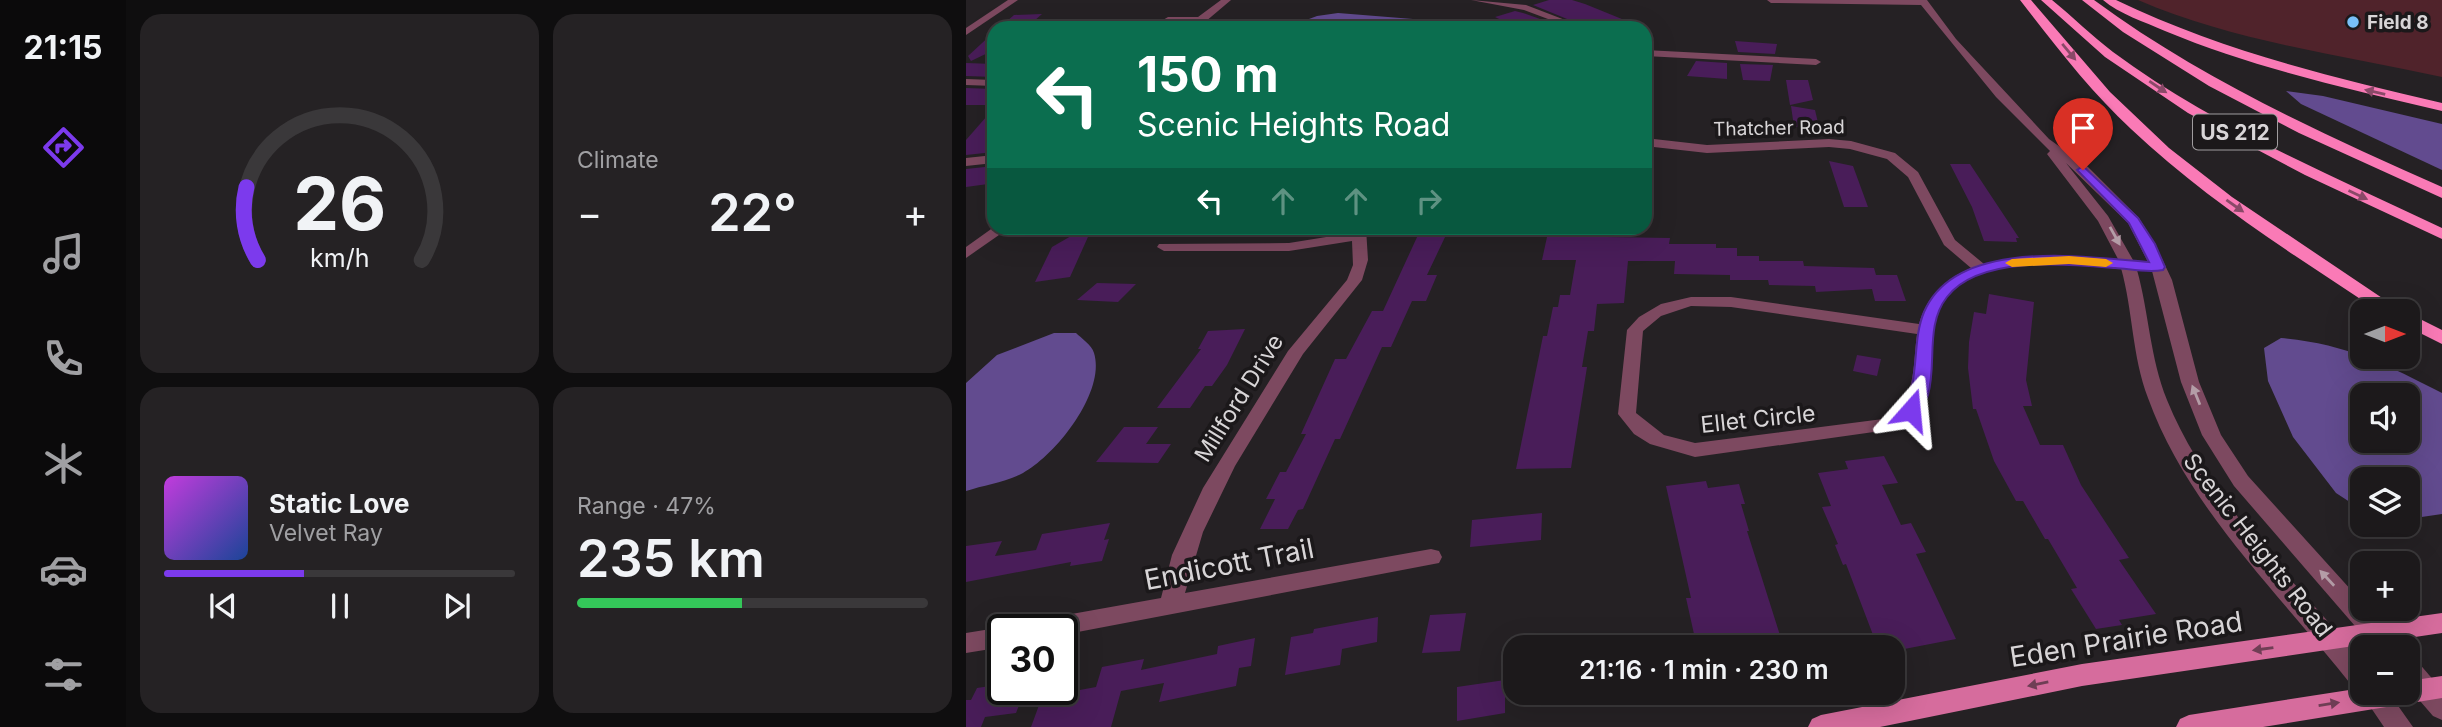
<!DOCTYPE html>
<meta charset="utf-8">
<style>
:root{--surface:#1c191b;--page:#252224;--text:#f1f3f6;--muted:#a0a0a3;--line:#3a383a;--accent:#7c3aed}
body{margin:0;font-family:Inter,sans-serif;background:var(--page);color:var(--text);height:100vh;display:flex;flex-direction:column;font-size:26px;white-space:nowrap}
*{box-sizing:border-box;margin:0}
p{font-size:23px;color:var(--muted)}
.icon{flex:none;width:38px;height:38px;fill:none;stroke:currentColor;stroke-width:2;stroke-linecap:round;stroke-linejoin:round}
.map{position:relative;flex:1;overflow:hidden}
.sheet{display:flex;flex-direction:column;gap:14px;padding:14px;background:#0f0e0f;width:840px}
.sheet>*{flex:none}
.top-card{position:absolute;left:21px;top:21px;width:665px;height:214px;border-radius:21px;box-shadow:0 7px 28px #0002,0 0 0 2px var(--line);background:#0b6e4f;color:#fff;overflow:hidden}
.needle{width:46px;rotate:90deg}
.buttons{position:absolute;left:1384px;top:299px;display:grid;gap:14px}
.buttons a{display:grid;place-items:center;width:70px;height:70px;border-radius:14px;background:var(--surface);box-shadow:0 7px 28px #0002,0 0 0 2px var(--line);font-size:35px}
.speed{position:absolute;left:21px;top:614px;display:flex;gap:14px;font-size:35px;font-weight:700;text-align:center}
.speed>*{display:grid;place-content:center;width:91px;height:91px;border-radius:50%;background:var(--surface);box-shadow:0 7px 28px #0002,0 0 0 2px var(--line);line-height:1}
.speed .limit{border:4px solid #111;border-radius:10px;background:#fff;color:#111}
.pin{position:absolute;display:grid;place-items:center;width:60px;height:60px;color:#fff;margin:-72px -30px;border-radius:50% 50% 50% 0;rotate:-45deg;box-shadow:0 0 7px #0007}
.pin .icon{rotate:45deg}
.me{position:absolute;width:77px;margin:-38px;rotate:18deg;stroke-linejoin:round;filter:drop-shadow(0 0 5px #0008)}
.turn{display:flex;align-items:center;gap:24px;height:147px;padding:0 35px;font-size:32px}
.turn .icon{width:91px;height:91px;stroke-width:2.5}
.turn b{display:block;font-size:49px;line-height:60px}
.lanes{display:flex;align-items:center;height:66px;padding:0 35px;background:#0003;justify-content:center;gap:35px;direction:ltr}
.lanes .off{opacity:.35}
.big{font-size:52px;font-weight:600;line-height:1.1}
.sheet .card{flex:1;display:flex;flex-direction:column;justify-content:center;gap:10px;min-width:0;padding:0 24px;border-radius:21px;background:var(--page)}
.sheet .dial{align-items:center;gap:0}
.dial svg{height:182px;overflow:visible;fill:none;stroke:var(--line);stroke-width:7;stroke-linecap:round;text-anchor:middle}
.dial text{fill:var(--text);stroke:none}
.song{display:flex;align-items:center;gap:21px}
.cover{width:84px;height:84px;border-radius:10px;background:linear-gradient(135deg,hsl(290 70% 55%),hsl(220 70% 35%))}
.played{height:7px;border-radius:4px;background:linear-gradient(90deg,var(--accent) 40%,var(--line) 40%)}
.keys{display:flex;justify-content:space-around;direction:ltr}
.heat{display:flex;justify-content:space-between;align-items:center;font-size:38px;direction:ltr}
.charge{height:10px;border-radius:5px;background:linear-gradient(90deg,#34c759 47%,var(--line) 0)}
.sheet .tiles{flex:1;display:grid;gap:14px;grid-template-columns:repeat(2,1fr)}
.trip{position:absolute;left:537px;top:635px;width:402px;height:70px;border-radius:21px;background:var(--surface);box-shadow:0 7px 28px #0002,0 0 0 2px var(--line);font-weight:600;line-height:70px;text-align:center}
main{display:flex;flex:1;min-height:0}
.tabs{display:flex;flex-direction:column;width:126px;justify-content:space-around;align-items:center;background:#0b0a0b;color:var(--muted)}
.tabs .icon{width:49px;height:49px}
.tabs .current{color:var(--accent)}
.tabs b{font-size:32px;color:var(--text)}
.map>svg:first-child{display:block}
.green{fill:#50232b}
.water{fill:#624b8f;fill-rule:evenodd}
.building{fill:#491d59}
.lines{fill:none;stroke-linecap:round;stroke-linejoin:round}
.minor{fill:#7d4960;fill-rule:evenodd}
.major{fill:#d66c9d;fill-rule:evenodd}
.highway{fill:#fa7ab6;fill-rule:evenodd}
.oneway{fill:#8a4968}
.oneway2{fill:#b49da7}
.oneway3{fill:#6f3e55}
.route{fill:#7c3aed;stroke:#51269a;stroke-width:2}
.slow{fill:#f59e0b}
.poi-dot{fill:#78bff7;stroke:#1b181a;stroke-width:2.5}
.labels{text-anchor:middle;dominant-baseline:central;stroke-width:7;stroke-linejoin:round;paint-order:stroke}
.far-poi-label{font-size:19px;font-weight:bold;fill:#d8d5d7;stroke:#1b181a;text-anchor:start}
.far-street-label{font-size:19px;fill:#d8d5d7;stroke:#1b181a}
.shield{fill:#1b181a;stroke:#9f9c9e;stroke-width:2}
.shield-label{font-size:21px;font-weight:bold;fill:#d8d5d7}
.street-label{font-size:23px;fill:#d8d5d7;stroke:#1b181a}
.near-street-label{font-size:28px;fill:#d8d5d7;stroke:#1b181a}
</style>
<main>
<nav class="tabs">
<b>21:15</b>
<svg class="icon current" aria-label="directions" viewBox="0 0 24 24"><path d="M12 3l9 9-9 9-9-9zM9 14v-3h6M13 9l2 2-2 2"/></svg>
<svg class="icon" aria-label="music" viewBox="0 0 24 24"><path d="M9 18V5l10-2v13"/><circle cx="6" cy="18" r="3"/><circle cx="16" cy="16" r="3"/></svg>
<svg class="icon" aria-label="phone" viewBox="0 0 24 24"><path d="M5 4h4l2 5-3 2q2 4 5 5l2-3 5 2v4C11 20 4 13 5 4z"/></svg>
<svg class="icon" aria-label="climate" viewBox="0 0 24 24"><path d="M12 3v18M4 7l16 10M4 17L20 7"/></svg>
<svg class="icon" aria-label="car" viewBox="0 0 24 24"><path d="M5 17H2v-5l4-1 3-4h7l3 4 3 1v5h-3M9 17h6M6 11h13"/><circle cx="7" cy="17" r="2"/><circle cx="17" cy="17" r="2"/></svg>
<svg class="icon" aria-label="filters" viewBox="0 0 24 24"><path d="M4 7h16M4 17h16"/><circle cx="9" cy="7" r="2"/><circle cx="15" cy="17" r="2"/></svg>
</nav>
<section class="sheet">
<div class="tiles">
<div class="card dial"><svg viewBox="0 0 100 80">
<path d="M14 69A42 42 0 1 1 86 69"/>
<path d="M14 69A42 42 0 0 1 9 37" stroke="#7c3aed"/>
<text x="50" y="56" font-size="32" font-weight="700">26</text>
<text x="50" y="72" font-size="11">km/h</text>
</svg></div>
<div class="card"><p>Climate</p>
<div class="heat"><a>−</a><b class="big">22°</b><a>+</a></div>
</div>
<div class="card">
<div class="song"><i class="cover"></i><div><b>Static Love</b><p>Velvet Ray</p></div></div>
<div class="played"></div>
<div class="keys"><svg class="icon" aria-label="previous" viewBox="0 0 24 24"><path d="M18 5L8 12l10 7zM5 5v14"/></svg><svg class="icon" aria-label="pause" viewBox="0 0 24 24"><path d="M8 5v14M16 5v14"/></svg><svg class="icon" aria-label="next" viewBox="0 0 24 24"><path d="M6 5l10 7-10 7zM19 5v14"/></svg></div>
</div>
<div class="card"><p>Range · 47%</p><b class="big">235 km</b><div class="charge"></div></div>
</div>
</section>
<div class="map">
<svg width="1476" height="727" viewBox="0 0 1476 727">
<rect width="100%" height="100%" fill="#252124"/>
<path class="green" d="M1172,0h304v77c-101,-22 -209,-36 -304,-77z"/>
<g class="water">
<polygon points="372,13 472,21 509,28 319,28 351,16"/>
<polygon points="1320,91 1357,96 1476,124 1476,170 1335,104"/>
<path d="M88,333h22c5,5 16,12 18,20 12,39 -38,102 -71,120 -17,9 -39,12 -57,18v-108l31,-28z"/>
<path d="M1315,338c62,5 107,27 161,55v121l-34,5v-39h-46v30l-26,-17 -43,-56 -25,-56 -4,-33zM1396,396h46v45h-46z"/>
</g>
<g class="building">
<polygon points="583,0 606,0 619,4 678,28 623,28 567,5"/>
<polygon points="549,11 557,13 599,28 552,28 529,17"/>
<polygon points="76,14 60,28 33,28 48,15"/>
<polygon points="28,32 28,50 5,61 2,56"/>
<polygon points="769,41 811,44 809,54 772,52"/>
<polygon points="730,61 761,63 761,79 721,76"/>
<polygon points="0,63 28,64 28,77 0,76"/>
<polygon points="774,64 807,65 804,81 777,80"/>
<polygon points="820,80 842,80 847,100 824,105"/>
<polygon points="0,88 28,89 28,105 0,105"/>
<polygon points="825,106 849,110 853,127 828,127"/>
<polygon points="28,108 28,152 0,155 0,140"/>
<polygon points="863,161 887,166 902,207 878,207"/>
<polygon points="984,164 1004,164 1053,238 1050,238 1051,242 1018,241 1006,207"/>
<polygon points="28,166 28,175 22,184 0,187 0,169"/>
<polygon points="119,228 126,228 104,277 69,282 86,247"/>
<polygon points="622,231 643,231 642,237 704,238 703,244 750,244 750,248 771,248 771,256 793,256 793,261 837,261 838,266 908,268 910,275 931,275 940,301 909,301 906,289 850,292 849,286 803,285 802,280 764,280 764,275 708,274 709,261 662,261 658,303 631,304 628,331 622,331 616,367 621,367 605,468 550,469 577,336 581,336 587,307 592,307 594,295 604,295 610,260 576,260 581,237 621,237"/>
<polygon points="452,235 480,235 461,275 471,275 460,301 446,301 425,347 416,347 374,439 369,439 337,509 332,510 322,529 294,529 309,499 300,499 314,472 320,472 340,434 335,434 369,359 380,359 406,311 417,311"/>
<polygon points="131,283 170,284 152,302 111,300"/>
<polygon points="1023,294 1068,302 1060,380 1066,406 1057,406 1074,445 1097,445 1115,485 1163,558 1153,560 1190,614 1153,620 1156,625 1130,629 1105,589 1111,588 1082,539 1079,539 1057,501 1050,501 1028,461 1010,409 1007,409 1002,368 1003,342 1008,312 1020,314"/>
<polygon points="279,329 261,365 246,386 239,386 224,408 191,408 235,349 232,349 242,331"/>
<polygon points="891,355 915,359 911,376 887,371"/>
<polygon points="158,427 192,427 180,444 205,444 192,463 130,462"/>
<polygon points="918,456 932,483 916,485 935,525 945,523 960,552 950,554 990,639 928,651 928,648 912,648 880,564 877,565 869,545 872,544 856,507 865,506 852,473 882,469 879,461"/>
<polygon points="740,481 742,488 773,484 779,504 775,504 783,531 781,531 818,648 735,648 731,634 728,634 720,598 725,598 700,486"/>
<polygon points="576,513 575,540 504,547 506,520"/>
<polygon points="144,523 138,540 143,539 136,561 104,566 105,562 0,582 0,546 36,541 29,556 70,550 76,534"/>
<polygon points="500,613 494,651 456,653 464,615"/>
<polygon points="412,617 411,642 376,649 374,665 319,675 325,637 347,633 348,629"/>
<polygon points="289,638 285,666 273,668 270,686 193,702 198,683 155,691 145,727 65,727 76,697 130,687 136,667 178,659 175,670 251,654 252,646"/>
<polygon points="539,680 539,713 491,721 491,687"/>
<polygon points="37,684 37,690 59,690 50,713 19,717 15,727 0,727 0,700 5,700 11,688"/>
</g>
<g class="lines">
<g class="minor">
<polygon points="42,0 52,0 0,35 0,28"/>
<polygon points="255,0 265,0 239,22 229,28 218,28 224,23 202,23 197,20 202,17 232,17"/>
<polygon points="505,0 560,5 620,28 606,28 558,10"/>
<path d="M801,0h160l29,39 93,100 39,28 51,51 16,26 17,36 27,102 22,53 27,41 114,126v7h7l32,39h-27l-140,-162 -32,-51 -21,-53 -29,-111 -15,-1c12,43 13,88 30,130 41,101 127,179 195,261v29l-9,-3c-71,-91 -165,-178 -205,-289 -16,-42 -15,-87 -27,-130 -47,-4 -148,-14 -177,33 -7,12 -10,27 -11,41 -4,40 0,64 -38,87l-200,28 -45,-13 -16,-10 -16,-20 9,-84 12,-13 22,-13 30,-7h40l188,27c8,-28 26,-45 52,-56l-27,-23 -36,-68 -21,-18 -37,-10 -21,-2 -122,6 -62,-7v-8l62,7 122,-6 22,2 44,12 23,19 37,68 29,24 60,-8 74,3 -20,-38 -51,-67 3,-3 -54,-54 -75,-92 -150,-2zM1100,163l62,60 20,39 -15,-2 -25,-44zM725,306l40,1 186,27c-5,36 1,65 -34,85l-188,24 -31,-8 -28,-22 7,-82 18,-15z"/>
<polygon points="679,50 850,59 855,62 850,65 679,56"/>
<polygon points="0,79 28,80 28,86 0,85"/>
<polygon points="28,155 28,163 0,166 0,158"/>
<polygon points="28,227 43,228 0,258 0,247"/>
<polygon points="386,228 400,228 402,260 396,280 337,354 269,466 237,532 219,593 465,549 473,551 476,557 473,563 96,635 96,630 60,630 64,623 72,620 195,598 206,555 237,488 322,351 381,280 387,265 386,241 323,251 198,251 191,247 193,244 323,243 385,233"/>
<polygon points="37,627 46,630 37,630 37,647 0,653 0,633"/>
<polygon points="1442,658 1451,661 1476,690 1476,720 1467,716 1442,687"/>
<polygon points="1396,690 1396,693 1423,693 1447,727 1418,727 1395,693"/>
</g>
<g class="major">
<polygon points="1476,613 1476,633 1116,686 914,727 842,727 846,719 855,715 1116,664"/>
<polygon points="1476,676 1476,698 1297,727 1210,727 1214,719 1223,715 1396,688 1396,693 1442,693 1442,681"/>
</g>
<g class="highway">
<path d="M1054,0h11l79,92 59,56 63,49 171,115h-23c-86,-57 -174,-112 -249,-183 -41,-38 -77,-85 -111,-129z"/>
<path d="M1075,0h11c21,17 40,36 61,52 100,74 217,123 329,176v11l-137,-64 -117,-62 -83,-56z"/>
<path d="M1116,0h12c107,79 227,133 348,187v11l-143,-65 -90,-47 -86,-54z"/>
<path d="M1137,0h13c104,50 214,77 326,103v8c-94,-22 -188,-43 -277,-80 -20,-9 -46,-17 -62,-31z"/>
<polygon points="1442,313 1476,330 1476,344 1442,327"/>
</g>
</g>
<defs><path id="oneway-solid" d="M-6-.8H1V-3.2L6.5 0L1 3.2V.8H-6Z" transform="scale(1.75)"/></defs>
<g class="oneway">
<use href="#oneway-solid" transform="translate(1103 52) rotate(50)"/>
<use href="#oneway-solid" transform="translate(1192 87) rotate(34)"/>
<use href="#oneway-solid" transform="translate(1409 92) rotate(-167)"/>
<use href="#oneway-solid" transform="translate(1392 195) rotate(25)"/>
<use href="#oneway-solid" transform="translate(1269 206) rotate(35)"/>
</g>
<g class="oneway2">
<use href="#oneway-solid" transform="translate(1149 236) rotate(61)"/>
<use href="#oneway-solid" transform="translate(1230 395) rotate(-112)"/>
<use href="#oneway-solid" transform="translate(1361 578) rotate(-133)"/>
</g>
<g class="oneway3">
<use href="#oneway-solid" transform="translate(1297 649) rotate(172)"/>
<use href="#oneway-solid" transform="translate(1072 684) rotate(169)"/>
<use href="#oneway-solid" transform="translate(1363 704) rotate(-9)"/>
</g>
<path class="route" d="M1117,166l55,52 17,26 10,23 -2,3c-15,3 -33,-1 -48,-2 -47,-4 -136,-13 -168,29 -22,28 -10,66 -19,98 -2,6 -8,13 -11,18h-12l-3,-3c19,-29 9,-67 22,-98 32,-75 160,-55 225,-50l-20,-39 -52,-53z"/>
<polygon class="slow" points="1103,256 1140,259 1147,263 1140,267 1103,264 1046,267 1039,263 1046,259"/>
<circle class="poi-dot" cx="1387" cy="22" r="7"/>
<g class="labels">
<g class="far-poi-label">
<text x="1401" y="22">Field 8</text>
</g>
<g class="far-street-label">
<text transform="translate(813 128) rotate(-1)">Thatcher Road</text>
</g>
<rect class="shield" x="1227" y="114.5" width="84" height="35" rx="5"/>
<g class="shield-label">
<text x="1269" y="132">US 212</text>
</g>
<g class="street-label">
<text transform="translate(273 398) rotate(-58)">Millford Drive</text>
<text transform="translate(792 419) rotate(-6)">Ellet Circle</text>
<text transform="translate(1292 545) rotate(52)">Scenic Heights Road</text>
</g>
<g class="near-street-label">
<text transform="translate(263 564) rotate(-11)">Endicott Trail</text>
<text transform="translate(1160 639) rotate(-9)">Eden Prairie Road</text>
</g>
</g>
</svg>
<div class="buttons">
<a><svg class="needle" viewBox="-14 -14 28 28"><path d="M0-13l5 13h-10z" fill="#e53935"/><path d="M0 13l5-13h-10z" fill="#a0a0a3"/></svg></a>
<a><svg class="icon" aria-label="sound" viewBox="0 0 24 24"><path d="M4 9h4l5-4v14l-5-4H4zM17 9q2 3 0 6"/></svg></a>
<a><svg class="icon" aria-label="layers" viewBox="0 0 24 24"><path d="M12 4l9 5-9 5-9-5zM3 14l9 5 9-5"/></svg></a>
<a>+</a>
<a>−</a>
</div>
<div class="speed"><div class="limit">30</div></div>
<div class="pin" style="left:1117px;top:170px;background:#d93025"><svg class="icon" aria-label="arrive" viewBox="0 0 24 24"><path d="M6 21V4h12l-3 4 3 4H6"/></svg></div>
<svg class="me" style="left:945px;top:410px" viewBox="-20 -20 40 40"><path d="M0-17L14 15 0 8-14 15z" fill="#7c3aed" stroke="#fff" stroke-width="4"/></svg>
<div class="trip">21:16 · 1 min · 230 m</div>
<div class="top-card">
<div class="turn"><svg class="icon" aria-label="left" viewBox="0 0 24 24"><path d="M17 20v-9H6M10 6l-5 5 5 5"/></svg><div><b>150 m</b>Scenic Heights Road</div></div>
<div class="lanes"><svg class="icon" aria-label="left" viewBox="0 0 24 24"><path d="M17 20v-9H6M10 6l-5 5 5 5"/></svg><svg class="icon off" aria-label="ahead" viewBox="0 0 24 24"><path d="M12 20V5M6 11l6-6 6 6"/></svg><svg class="icon off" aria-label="ahead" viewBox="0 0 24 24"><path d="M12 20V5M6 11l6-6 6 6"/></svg><svg class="icon off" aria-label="right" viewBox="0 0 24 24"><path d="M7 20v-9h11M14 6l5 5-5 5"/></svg></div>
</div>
</div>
</main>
